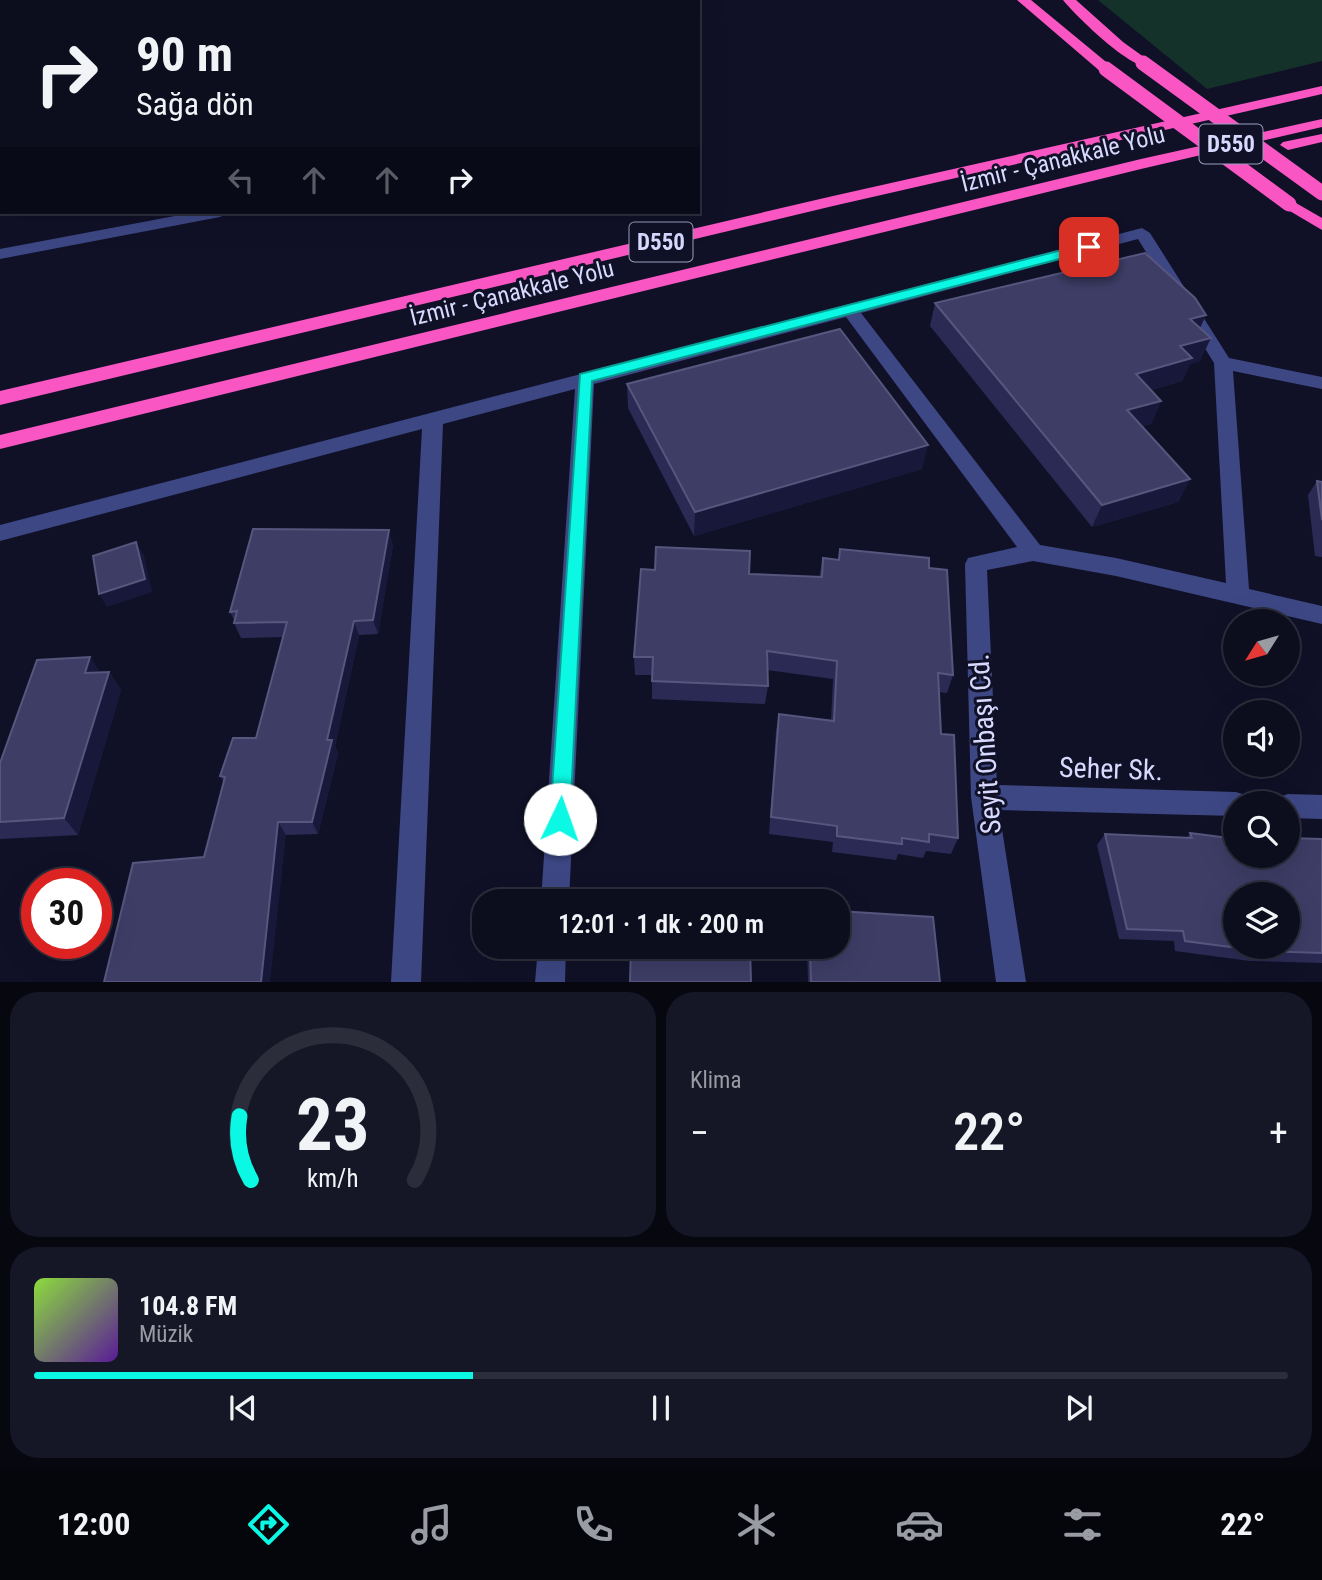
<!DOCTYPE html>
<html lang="tr">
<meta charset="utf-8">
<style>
:root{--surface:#0c0d1d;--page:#151626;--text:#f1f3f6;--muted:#9a9ca4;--line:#2c2d3b;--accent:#0af8e4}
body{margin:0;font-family:"Roboto Condensed",sans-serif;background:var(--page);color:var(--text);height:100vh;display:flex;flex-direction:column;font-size:26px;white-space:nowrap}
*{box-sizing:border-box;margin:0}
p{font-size:23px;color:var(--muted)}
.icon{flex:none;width:38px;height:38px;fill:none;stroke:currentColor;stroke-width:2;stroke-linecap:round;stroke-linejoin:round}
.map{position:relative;height:982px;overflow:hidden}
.details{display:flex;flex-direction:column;gap:10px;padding:10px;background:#070710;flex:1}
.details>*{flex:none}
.top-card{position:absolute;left:0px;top:0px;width:700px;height:214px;box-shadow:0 7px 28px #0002,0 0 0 2px var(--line);background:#0c0d1d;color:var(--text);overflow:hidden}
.needle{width:46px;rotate:233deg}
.buttons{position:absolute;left:1223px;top:609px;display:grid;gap:14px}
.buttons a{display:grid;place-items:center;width:77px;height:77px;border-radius:50%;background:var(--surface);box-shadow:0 7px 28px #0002,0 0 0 2px var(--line);font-size:35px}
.speed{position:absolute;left:21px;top:868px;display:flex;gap:14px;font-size:35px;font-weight:700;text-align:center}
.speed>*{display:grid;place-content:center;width:91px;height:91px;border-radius:50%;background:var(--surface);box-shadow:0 7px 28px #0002,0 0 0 2px var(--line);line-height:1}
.speed .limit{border:10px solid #d22;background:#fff;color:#111}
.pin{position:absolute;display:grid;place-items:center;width:60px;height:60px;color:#fff;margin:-30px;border-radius:14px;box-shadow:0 4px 10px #0006}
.me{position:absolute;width:77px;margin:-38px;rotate:3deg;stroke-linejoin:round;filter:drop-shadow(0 0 5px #0008)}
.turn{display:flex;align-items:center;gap:24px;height:147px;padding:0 21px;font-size:32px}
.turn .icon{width:91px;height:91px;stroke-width:2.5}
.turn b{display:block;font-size:49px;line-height:60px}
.lanes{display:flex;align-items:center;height:66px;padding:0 21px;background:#0003;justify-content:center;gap:35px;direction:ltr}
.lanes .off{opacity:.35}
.big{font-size:52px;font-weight:600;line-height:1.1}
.details .card{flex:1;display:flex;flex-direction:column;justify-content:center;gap:10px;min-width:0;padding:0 24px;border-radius:28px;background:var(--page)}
.details .dial{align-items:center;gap:0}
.dial svg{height:182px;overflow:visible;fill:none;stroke:var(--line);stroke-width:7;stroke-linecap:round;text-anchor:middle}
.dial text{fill:var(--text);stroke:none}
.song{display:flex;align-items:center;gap:21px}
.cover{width:84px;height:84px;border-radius:10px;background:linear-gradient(135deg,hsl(90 70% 55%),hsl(270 70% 35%))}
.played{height:7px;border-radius:4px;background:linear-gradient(90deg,var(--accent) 35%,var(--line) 35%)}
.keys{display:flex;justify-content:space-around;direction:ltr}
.heat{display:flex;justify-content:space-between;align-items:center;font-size:38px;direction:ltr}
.details .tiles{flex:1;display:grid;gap:10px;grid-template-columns:1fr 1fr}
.card:last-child{grid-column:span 2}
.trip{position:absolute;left:472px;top:889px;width:378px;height:70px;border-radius:28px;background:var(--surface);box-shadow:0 7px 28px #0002,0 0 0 2px var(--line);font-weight:600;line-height:70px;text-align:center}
.tab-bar{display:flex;height:112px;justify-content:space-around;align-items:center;background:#05050c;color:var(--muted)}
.tab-bar .icon{width:49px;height:49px}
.tab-bar .active{color:var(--accent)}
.tab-bar b{font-size:32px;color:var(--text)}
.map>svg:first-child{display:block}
.green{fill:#14312a}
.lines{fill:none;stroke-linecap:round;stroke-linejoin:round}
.minor{fill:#3d4784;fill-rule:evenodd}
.highway{fill:#fa56c3;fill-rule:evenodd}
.highway-bridge{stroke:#fa56c3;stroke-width:15}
.wall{fill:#2b2a54}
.shaded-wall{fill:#18183a}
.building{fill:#3d3d66;stroke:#56567e;stroke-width:2;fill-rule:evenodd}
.route{fill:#0af8e4;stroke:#06a194;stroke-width:2}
.labels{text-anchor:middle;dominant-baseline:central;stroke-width:6;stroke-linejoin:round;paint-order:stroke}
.shield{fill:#101127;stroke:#9b9ebe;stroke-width:2}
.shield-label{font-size:23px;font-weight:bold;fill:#d7dafe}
.street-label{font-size:24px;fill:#d7dafe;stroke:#101127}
.near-street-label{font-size:28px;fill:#d7dafe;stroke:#101127}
</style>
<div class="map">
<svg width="1322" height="982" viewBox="0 0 1322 982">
<rect width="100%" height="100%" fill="#101127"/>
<polygon class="green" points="1098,0 1322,0 1322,61 1207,89"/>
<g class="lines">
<g class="minor">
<polygon points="200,0 212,0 213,2 201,2"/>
<polygon points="585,0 598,0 584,2"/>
<polygon points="0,32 2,32 2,42 0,41"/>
<rect x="0" y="128" width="2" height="8"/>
<polygon points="196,212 228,212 220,217 0,259 0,249"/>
<path d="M1142,228l8,5 79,125 93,19v12l-89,-18 16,218 73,17v18l-206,-48 -83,-15 -46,9 10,215 239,7 9,3 4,8h-13v13l-237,-6 27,172h-30l-25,-185 -6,-233 3,-6 49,-11 -171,-230 -252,67 -25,517h-28l34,-512 -132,35 -22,558h-30l31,-553 -422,112v-16zM1138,239l76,124 12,220 -110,-25 -76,-13 -179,-232z"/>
<polygon points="1288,794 1322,795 1322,819 1288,818 1288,803 1276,803 1279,797"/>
<polygon points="538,947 566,947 565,982 535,982"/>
</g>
<g class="highway">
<polygon points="1017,0 1031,0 1111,66 1111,72 1101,72"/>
<path d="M1063,0h13l47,42 25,18v6c-18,3 -73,-51 -85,-66z"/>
<polygon points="1322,86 1322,94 833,206 0,405 0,391 833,196"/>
<polygon points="1322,119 1322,127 1141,169 0,449 0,435 1141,159"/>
<polygon points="1322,134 1322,142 1288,150 1280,145 1283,142"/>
<polygon points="1289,199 1322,218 1322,230 1283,207 1281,204 1283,201"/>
</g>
<g class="highway-bridge">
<polyline points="1143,63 1322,193"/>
<polyline points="1106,69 1289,204"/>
</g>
</g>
<g class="wall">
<polygon points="2,147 2,208 0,208 0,148"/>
<polygon points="22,212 52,212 47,216"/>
<polygon points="935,303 1206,315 1200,328 1200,361 1190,364 1182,381 1151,390 1161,401 1151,424 1141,426 1190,479 1178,502 1092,527 930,326"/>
<polygon points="627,384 922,469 694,536 628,408"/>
<polygon points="1317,481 1322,482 1322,557 1315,556 1308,495"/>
<polygon points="393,545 378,634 359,635 335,746 338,753 318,834 286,835 204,857 224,782 220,776 256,738 283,637 241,638 234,623 234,620 230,612"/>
<polygon points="840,549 929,568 953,675 947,693 939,692 941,734 958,838 951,854 926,851 923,858 898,854 896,860 832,852 833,842 769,834 776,731 779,714 831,720 833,679 767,670 768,686 765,704 652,699 652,675 635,675 634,657 749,574 819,577 823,558 838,560"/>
<polygon points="100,672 109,672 121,690 78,835 0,839 0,822"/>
<polygon points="1190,833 1236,856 1322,839 1322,963 1250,961 1175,951 1174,941 1119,939 1097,845 1105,834 1187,838"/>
<polygon points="807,947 838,947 940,982 808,982"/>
</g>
<g class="shaded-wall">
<polygon points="178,0 193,0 193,2 177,2"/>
<polygon points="2,57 2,96 0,97 0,58"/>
<polygon points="45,212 52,212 47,216"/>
<polygon points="1206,315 1195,338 1190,319"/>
<polygon points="1211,338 1200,361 1190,364 1182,381 1126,397 1136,374 1180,346"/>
<polygon points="1161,401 1151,424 1117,433 1127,410"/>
<polygon points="928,445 922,469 694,536 695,512"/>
<polygon points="1190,479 1178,502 1092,527 1102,505"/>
<polygon points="389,530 393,545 378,634 373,620"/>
<polygon points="136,542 144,555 152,592 107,607 99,594"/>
<polygon points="354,621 359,635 335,746 338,753 318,834 312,822 327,740"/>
<polygon points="90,657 102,675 85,673"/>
<polygon points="109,672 121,690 78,835 64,818"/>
<polygon points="278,822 286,835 270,982 261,982"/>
</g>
<g class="building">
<polygon points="77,0 179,0 177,2 75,2"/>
<polygon points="0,41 2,42 2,57 0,58"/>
<polygon points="2,147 2,180 0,180 0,148"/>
<polygon points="1145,253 1195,298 1206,315 1190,319 1211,338 1180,346 1192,358 1136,374 1161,401 1127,410 1190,479 1102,505 935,303"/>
<polygon points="840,329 928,445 695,512 627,384"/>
<polygon points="1317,481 1322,482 1322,520"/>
<polygon points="253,529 389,530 373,620 354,621 327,740 332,740 312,822 278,822 261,982 104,982 133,863 204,857 225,777 220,776 233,738 256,738 287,622 234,623 237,611 230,612"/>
<polygon points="136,542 145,579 99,594 93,556"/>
<polygon points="656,547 750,551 749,574 822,577 823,558 839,560 840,549 929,558 929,568 947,570 953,675 938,673 941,734 954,735 958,838 929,834 929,842 902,838 902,844 837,836 837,826 771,817 779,714 834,721 837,661 767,651 768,686 652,681 653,657 634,657 641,569 655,570"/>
<polygon points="90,657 85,673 109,672 64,818 0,822 0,763 37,660"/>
<path d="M1190,833l46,6v17h52v-18l34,1v114l-61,-2 -76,-10 -2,-10 -56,-2 -22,-95 87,4zM1236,894h52v53h-52z"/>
<polygon points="634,894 733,896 733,901 633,901"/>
<polygon points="838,911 933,917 940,982 811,982 810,947 838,947"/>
<polygon points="631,947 750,947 751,982 630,982"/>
</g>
<polygon class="route" points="1089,243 1095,247 1094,250 592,381 570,819 567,825 560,828 553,825 550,819 580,374"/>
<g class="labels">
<g class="shield">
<rect x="1199.5" y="124.5" width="63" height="39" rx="5"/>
<rect x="629.5" y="222.5" width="63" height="39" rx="5"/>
</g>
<g class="shield-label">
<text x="1231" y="144">D550</text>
<text x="661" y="242">D550</text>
</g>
<g class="street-label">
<text transform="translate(1063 159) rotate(-14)">İzmir - Çanakkale Yolu</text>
<text transform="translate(512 293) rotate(-14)">İzmir - Çanakkale Yolu</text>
</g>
<g class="near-street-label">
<text transform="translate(985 744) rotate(-94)">Seyit Onbaşı Cd.</text>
<text transform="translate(1111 769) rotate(2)">Seher Sk.</text>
</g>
</g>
</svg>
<div class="buttons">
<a><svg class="needle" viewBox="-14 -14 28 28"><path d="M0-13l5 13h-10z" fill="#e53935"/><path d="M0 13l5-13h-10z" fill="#9a9ca4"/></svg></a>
<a><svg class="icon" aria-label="sound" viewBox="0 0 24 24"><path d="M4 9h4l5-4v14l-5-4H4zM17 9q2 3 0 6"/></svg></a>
<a><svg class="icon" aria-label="search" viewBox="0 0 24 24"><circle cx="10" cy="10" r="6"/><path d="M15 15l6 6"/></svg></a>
<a><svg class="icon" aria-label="layers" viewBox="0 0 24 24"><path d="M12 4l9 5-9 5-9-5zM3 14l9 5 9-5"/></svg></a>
</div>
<div class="speed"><div class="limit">30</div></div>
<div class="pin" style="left:1089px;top:247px;background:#d93025"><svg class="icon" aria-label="arrive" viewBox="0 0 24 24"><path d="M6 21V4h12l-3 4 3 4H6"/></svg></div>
<svg class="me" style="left:560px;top:819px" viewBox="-20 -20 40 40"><circle r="19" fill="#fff"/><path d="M0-13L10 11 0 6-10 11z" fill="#0af8e4"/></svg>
<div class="trip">12:01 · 1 dk · 200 m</div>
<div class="top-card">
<div class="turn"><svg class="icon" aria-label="right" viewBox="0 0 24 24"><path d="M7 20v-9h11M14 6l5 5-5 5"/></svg><div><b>90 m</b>Sağa dön</div></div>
<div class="lanes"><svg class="icon off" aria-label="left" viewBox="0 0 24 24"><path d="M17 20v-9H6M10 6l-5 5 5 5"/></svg><svg class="icon off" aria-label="ahead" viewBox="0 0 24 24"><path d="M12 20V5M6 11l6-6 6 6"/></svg><svg class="icon off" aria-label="ahead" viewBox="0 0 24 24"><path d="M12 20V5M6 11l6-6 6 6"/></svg><svg class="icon" aria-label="right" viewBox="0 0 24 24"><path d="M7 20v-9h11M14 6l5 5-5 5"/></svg></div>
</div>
</div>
<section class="details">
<div class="tiles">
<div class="card dial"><svg viewBox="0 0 100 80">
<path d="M14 69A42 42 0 1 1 86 69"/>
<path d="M14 69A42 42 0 0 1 9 41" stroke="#0af8e4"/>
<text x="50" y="56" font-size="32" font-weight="700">23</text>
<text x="50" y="72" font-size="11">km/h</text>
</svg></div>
<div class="card"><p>Klima</p>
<div class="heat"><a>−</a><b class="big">22°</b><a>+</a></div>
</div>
<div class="card">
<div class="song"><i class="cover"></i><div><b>104.8 FM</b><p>Müzik</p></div></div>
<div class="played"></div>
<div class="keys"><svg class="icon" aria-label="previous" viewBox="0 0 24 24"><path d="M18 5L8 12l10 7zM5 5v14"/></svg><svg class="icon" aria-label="pause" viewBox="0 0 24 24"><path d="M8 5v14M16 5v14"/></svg><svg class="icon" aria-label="next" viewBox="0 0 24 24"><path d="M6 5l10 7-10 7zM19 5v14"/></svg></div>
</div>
</div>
</section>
<nav class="tab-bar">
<b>12:00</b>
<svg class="icon active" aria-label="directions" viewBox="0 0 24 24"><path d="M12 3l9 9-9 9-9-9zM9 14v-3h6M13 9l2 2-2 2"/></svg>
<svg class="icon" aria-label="music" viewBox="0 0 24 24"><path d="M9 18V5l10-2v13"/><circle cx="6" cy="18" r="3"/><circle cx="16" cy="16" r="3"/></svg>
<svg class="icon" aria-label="phone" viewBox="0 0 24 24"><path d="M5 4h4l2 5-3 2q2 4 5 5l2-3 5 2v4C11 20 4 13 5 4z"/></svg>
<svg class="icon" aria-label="climate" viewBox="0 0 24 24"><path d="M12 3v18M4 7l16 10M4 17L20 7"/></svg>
<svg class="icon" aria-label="car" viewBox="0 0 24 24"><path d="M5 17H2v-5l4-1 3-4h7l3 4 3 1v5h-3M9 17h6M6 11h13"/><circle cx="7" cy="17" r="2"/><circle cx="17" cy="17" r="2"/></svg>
<svg class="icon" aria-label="filters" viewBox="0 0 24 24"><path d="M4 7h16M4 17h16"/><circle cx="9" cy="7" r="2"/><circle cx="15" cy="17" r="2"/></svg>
<b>22°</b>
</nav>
